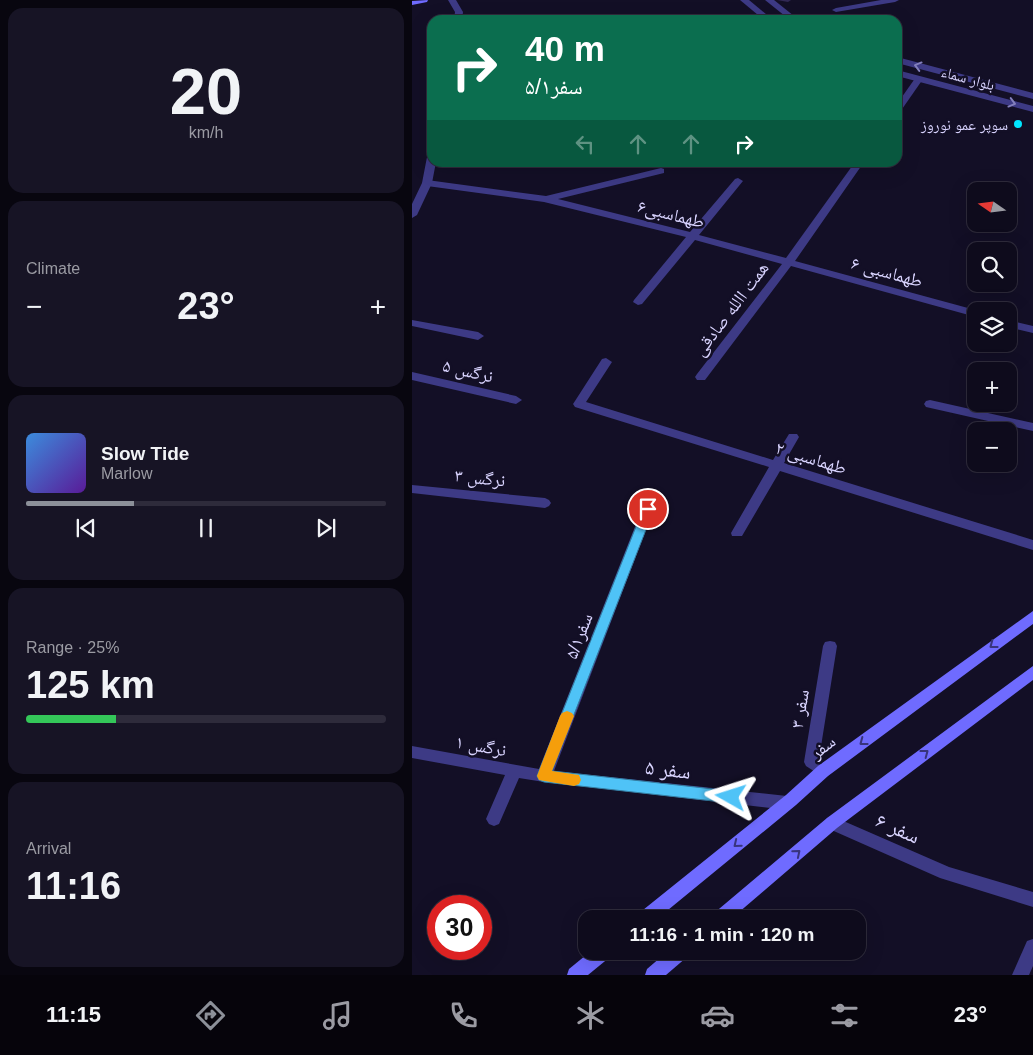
<!DOCTYPE html>
<meta charset="utf-8">
<style>
:root{--surface:#0e0b1c;--page:#171425;--text:#f1f3f6;--muted:#9b9ba3;--line:#2e2b3b;--accent:#8c9099}
body{margin:0;font-family:Helvetica,"Noto Naskh Arabic",sans-serif;background:var(--page);color:var(--text);height:100vh;display:flex;flex-direction:column;font-size:19px;white-space:nowrap}
*{box-sizing:border-box;margin:0}
p{font-size:16px;color:var(--muted)}
.icon{flex:none;width:28px;height:28px;fill:none;stroke:currentColor;stroke-width:2;stroke-linecap:round;stroke-linejoin:round}
.map{position:relative;flex:1;overflow:hidden}
.sheet{display:flex;flex-direction:column;gap:8px;padding:8px;background:#08060f;width:412px}
.sheet>*{flex:none}
.guide{position:absolute;left:15px;top:15px;width:475px;height:152px;border-radius:15px;box-shadow:0 5px 20px #0002,0 0 0 1px var(--line);background:#0b6e4f;color:#fff;overflow:hidden}
.needle{width:32px;rotate:284deg}
.tools{position:absolute;left:555px;top:182px;display:grid;gap:10px}
.tools a{display:grid;place-items:center;width:50px;height:50px;border-radius:10px;background:var(--surface);box-shadow:0 5px 20px #0002,0 0 0 1px var(--line);font-size:25px}
.speed{position:absolute;left:15px;top:895px;display:flex;gap:10px;font-size:25px;font-weight:700;text-align:center}
.speed>*{display:grid;place-content:center;width:65px;height:65px;border-radius:50%;background:var(--surface);box-shadow:0 5px 20px #0002,0 0 0 1px var(--line);line-height:1}
.speed .limit{border:8px solid #d22;background:#fff;color:#111}
.pin{position:absolute;display:grid;place-items:center;width:42px;height:42px;color:#fff;margin:-21px;border:2px solid #fff;border-radius:50%;box-shadow:0 1px 5px #0007}
.me{position:absolute;width:55px;margin:-28px;rotate:276deg;stroke-linejoin:round;filter:drop-shadow(0 0 4px #0008)}
.turn{display:flex;align-items:center;gap:18px;height:105px;padding:0 15px;font-size:22px}
.turn .icon{width:65px;height:65px;stroke-width:2.5}
.turn b{display:block;font-size:35px;line-height:42px}
.lanes{display:flex;align-items:center;height:48px;padding:0 15px;background:#0003;justify-content:center;gap:25px;direction:ltr}
.lanes .off{opacity:.35}
.big{font-size:38px;font-weight:800;line-height:1.1}
.sheet .tile{flex:1;display:flex;flex-direction:column;justify-content:center;gap:8px;min-width:0;padding:0 18px;border-radius:15px;background:var(--page)}
.sheet .dial{align-items:center;gap:0}
.dial b{font-size:65px;line-height:1}
.song{display:flex;align-items:center;gap:15px}
.cover{width:60px;height:60px;border-radius:8px;background:linear-gradient(135deg,hsl(210 70% 55%),hsl(270 70% 35%))}
.played{height:5px;border-radius:2px;background:linear-gradient(90deg,var(--accent) 30%,var(--line) 30%)}
.keys{display:flex;justify-content:space-around;direction:ltr}
.heat{display:flex;justify-content:space-between;align-items:center;font-size:28px;direction:ltr}
.charge{height:8px;border-radius:4px;background:linear-gradient(90deg,#34c759 25%,var(--line) 0)}
.trip{position:absolute;left:166px;top:910px;width:288px;height:50px;border-radius:15px;background:var(--surface);box-shadow:0 5px 20px #0002,0 0 0 1px var(--line);font-weight:800;line-height:50px;text-align:center}
.dock{display:flex;height:80px;justify-content:space-around;align-items:center;background:#06040b;color:var(--muted)}
.dock .icon{width:35px;height:35px}
.dock .on{color:var(--accent)}
.dock b{font-size:22px;color:var(--text)}
main{display:flex;flex:1;min-height:0}
.map>svg:first-child{display:block}
.lines{fill:none;stroke-linecap:round;stroke-linejoin:round}
.minor{fill:#3d3a85;fill-rule:evenodd}
.tertiary{fill:#3d3a85;fill-rule:evenodd}
.secondary{fill:#6f6bff;fill-rule:evenodd}
.wall{fill:#312854}
.building{fill:#433a66;stroke:#5a527e}
.oneway{stroke:#837fbc}
.oneway2{stroke:#38347d}
.route{fill:#4fc3f7;stroke:#337fa1}
.slow{fill:#f59e0b}
.poi-dot{fill:#00e5ff;stroke:#130f26;stroke-width:2}
.labels{text-anchor:middle;dominant-baseline:central;stroke-width:5;stroke-linejoin:round;paint-order:stroke}
.far-street-label{font-size:15px;fill:#d9d4ff;stroke:#130f26}
.far-poi-label{font-size:15px;fill:#d9d4ff;stroke:#130f26;text-anchor:end}
.street-label{font-size:18px;fill:#d9d4ff;stroke:#130f26}
.near-street-label{font-size:21px;fill:#d9d4ff;stroke:#130f26}
</style>
<main>
<section class="sheet">
<div class="tile dial"><b>20</b><p>km/h</p></div>
<div class="tile"><p>Climate</p>
<div class="heat"><a>−</a><b class="big">23°</b><a>+</a></div>
</div>
<div class="tile">
<div class="song"><i class="cover"></i><div><b>Slow Tide</b><p>Marlow</p></div></div>
<div class="played"></div>
<div class="keys"><svg class="icon" aria-label="previous" viewBox="0 0 24 24"><path d="M18 5L8 12l10 7zM5 5v14"/></svg><svg class="icon" aria-label="pause" viewBox="0 0 24 24"><path d="M8 5v14M16 5v14"/></svg><svg class="icon" aria-label="next" viewBox="0 0 24 24"><path d="M6 5l10 7-10 7zM19 5v14"/></svg></div>
</div>
<div class="tile"><p>Range · 25%</p><b class="big">125 km</b><div class="charge"></div></div>
<div class="tile"><p>Arrival</p><b class="big">11:16</b></div>
</section>
<div class="map">
<svg width="621" height="975" viewBox="0 0 621 975">
<rect width="100%" height="100%" fill="#130f26"/>
<g class="lines">
<g class="minor">
<polygon points="469,0 487,0 483,2 424,12 420,10 424,8"/>
<polygon points="507,76 511,79 488,112 485,113 485,104 504,77"/>
<polygon points="443,162 452,162 383,261 567,311 564,311 564,317 379,266 293,380 285,380 283,377 285,374 370,264 283,240 230,304 226,305 221,302 222,300 274,237 132,202 15,186 10,183 15,180 134,196 249,168 252,169 252,173 146,199 278,232 323,179 326,178 331,181 287,235 374,258"/>
<polygon points="0,320 66,332 72,336 66,340 0,326"/>
<polygon points="596,320 621,326 621,333 596,327"/>
<polygon points="194,358 200,362 174,402 361,460 377,434 385,434 387,437 372,463 621,540 621,550 368,471 330,536 320,536 319,533 357,467 163,407 161,404 163,401 190,359"/>
<polygon points="0,372 104,396 110,400 104,404 0,380"/>
<polygon points="518,400 621,423 621,431 514,407 512,404 514,401"/>
<polygon points="0,485 133,498 137,500 139,503 137,506 133,508 0,493"/>
<polygon points="236,504 240,506 242,509 142,771 375,796 380,798 383,803 380,808 375,810 132,782 107,778 87,824 82,826 77,824 74,819 93,775 0,758 0,746 127,769 230,509 232,506"/>
<polygon points="418,641 423,642 425,646 407,759 416,766 419,771 416,776 411,777 394,766 392,762 411,646 413,642"/>
<polygon points="420,816 537,867 621,892 621,907 528,878 415,828 412,823 415,818"/>
</g>
<g class="tertiary">
<polygon points="36,0 44,0 51,12 50,20 42,20 43,12"/>
<polygon points="328,0 337,0 361,20 352,20"/>
<polygon points="353,0 362,0 387,20 378,20"/>
<polygon points="485,57 621,93 621,99 485,63"/>
<polygon points="485,70 621,106 621,112 485,76"/>
<polygon points="20,154 20,162 24,162 20,183 5,215 0,218 0,204 10,183 15,157"/>
<polygon points="621,939 621,966 617,975 600,975 615,941"/>
</g>
<g class="secondary">
<polygon points="16,0 15,2 0,5 0,1"/>
<polygon points="621,611 621,624 416,776 384,805 245,919 224,919 226,914 374,795 406,766"/>
<polygon points="621,666 621,680 425,828 319,919 299,919 301,914 415,818"/>
<polygon points="179,951 200,951 198,957 176,975 155,975 157,969"/>
<polygon points="256,951 277,951 275,957 254,975 233,975 235,969"/>
</g>
</g>
<polygon class="wall" points="365,0 379,0 376,2"/>
<g class="building">
<polygon points="125,18 125,20 104,20 105,19"/>
<polygon points="97,19 97,20 72,20 74,20"/>
</g>
<defs><path id="oneway-chevron" d="M-2-3.5L2.5 0L-2 3.5" fill="none" stroke-width="1.6" stroke-linecap="round" stroke-linejoin="round" transform="scale(1.25)"/></defs>
<g class="oneway">
<use href="#oneway-chevron" transform="translate(506 66) rotate(-165)"/>
<use href="#oneway-chevron" transform="translate(600 103) rotate(15)"/>
</g>
<g class="oneway2">
<use href="#oneway-chevron" transform="translate(581 645) rotate(143)"/>
<use href="#oneway-chevron" transform="translate(451 742) rotate(143)"/>
<use href="#oneway-chevron" transform="translate(513 753) rotate(-37)"/>
<use href="#oneway-chevron" transform="translate(325 844) rotate(141)"/>
<use href="#oneway-chevron" transform="translate(385 853) rotate(-40)"/>
</g>
<polygon class="route" points="236,505 242,509 140,771 319,791 324,793 326,797 324,801 319,803 132,782 127,780 125,776 231,509"/>
<polygon class="slow" points="155,711 160,713 162,716 140,771 167,775 169,780 167,784 162,786 127,780 125,776 148,716 150,713"/>
<circle class="poi-dot" cx="606" cy="124" r="5"/>
<g class="labels">
<g class="far-street-label">
<text transform="translate(556 78) rotate(15)">بلوار سماء</text>
</g>
<g class="far-poi-label">
<text x="596" y="124">سوپر عمو نوروز</text>
</g>
<g class="street-label">
<text transform="translate(259 214) rotate(14)">۶طهماسبی</text>
<text transform="translate(475 272) rotate(15)">۶ طهماسبی</text>
<text transform="translate(319 309) rotate(-53)">همت االله صادقی</text>
<text transform="translate(56 371) rotate(13)">۵ نرگس</text>
<text transform="translate(399 458) rotate(17)">۲ طهماسبی</text>
<text transform="translate(68 478) rotate(6)">۳ نرگس</text>
<text transform="translate(167 636) rotate(-69)">۵/۱سفر</text>
<text transform="translate(388 709) rotate(-81)">۳ سفر</text>
<text transform="translate(69 746) rotate(10)">۱ نرگس</text>
<text transform="translate(411 747) rotate(-37)">سفر</text>
</g>
<g class="near-street-label">
<text transform="translate(256 769) rotate(6)">۵ سفر</text>
<text transform="translate(486 828) rotate(24)">۶ سفر</text>
</g>
</g>
</svg>
<div class="tools">
<a><svg class="needle" viewBox="-14 -14 28 28"><path d="M0-13l5 13h-10z" fill="#e53935"/><path d="M0 13l5-13h-10z" fill="#9b9ba3"/></svg></a>
<a><svg class="icon" aria-label="search" viewBox="0 0 24 24"><circle cx="10" cy="10" r="6"/><path d="M15 15l6 6"/></svg></a>
<a><svg class="icon" aria-label="layers" viewBox="0 0 24 24"><path d="M12 4l9 5-9 5-9-5zM3 14l9 5 9-5"/></svg></a>
<a>+</a>
<a>−</a>
</div>
<div class="speed"><div class="limit">30</div></div>
<div class="pin" style="left:236px;top:509px;background:#d93025"><svg class="icon" aria-label="arrive" viewBox="0 0 24 24"><path d="M6 21V4h12l-3 4 3 4H6"/></svg></div>
<svg class="me" style="left:319px;top:797px" viewBox="-20 -20 40 40"><path d="M0-17L14 15 0 8-14 15z" fill="#4fc3f7" stroke="#fff" stroke-width="4"/></svg>
<div class="trip">11:16 · 1 min · 120 m</div>
<div class="guide">
<div class="turn"><svg class="icon" aria-label="right" viewBox="0 0 24 24"><path d="M7 20v-9h11M14 6l5 5-5 5"/></svg><div><b>40 m</b>۵/۱سفر</div></div>
<div class="lanes"><svg class="icon off" aria-label="left" viewBox="0 0 24 24"><path d="M17 20v-9H6M10 6l-5 5 5 5"/></svg><svg class="icon off" aria-label="ahead" viewBox="0 0 24 24"><path d="M12 20V5M6 11l6-6 6 6"/></svg><svg class="icon off" aria-label="ahead" viewBox="0 0 24 24"><path d="M12 20V5M6 11l6-6 6 6"/></svg><svg class="icon" aria-label="right" viewBox="0 0 24 24"><path d="M7 20v-9h11M14 6l5 5-5 5"/></svg></div>
</div>
</div>
</main>
<nav class="dock">
<b>11:15</b>
<svg class="icon on" aria-label="directions" viewBox="0 0 24 24"><path d="M12 3l9 9-9 9-9-9zM9 14v-3h6M13 9l2 2-2 2"/></svg>
<svg class="icon" aria-label="music" viewBox="0 0 24 24"><path d="M9 18V5l10-2v13"/><circle cx="6" cy="18" r="3"/><circle cx="16" cy="16" r="3"/></svg>
<svg class="icon" aria-label="phone" viewBox="0 0 24 24"><path d="M5 4h4l2 5-3 2q2 4 5 5l2-3 5 2v4C11 20 4 13 5 4z"/></svg>
<svg class="icon" aria-label="climate" viewBox="0 0 24 24"><path d="M12 3v18M4 7l16 10M4 17L20 7"/></svg>
<svg class="icon" aria-label="car" viewBox="0 0 24 24"><path d="M5 17H2v-5l4-1 3-4h7l3 4 3 1v5h-3M9 17h6M6 11h13"/><circle cx="7" cy="17" r="2"/><circle cx="17" cy="17" r="2"/></svg>
<svg class="icon" aria-label="filters" viewBox="0 0 24 24"><path d="M4 7h16M4 17h16"/><circle cx="9" cy="7" r="2"/><circle cx="15" cy="17" r="2"/></svg>
<b>23°</b>
</nav>
